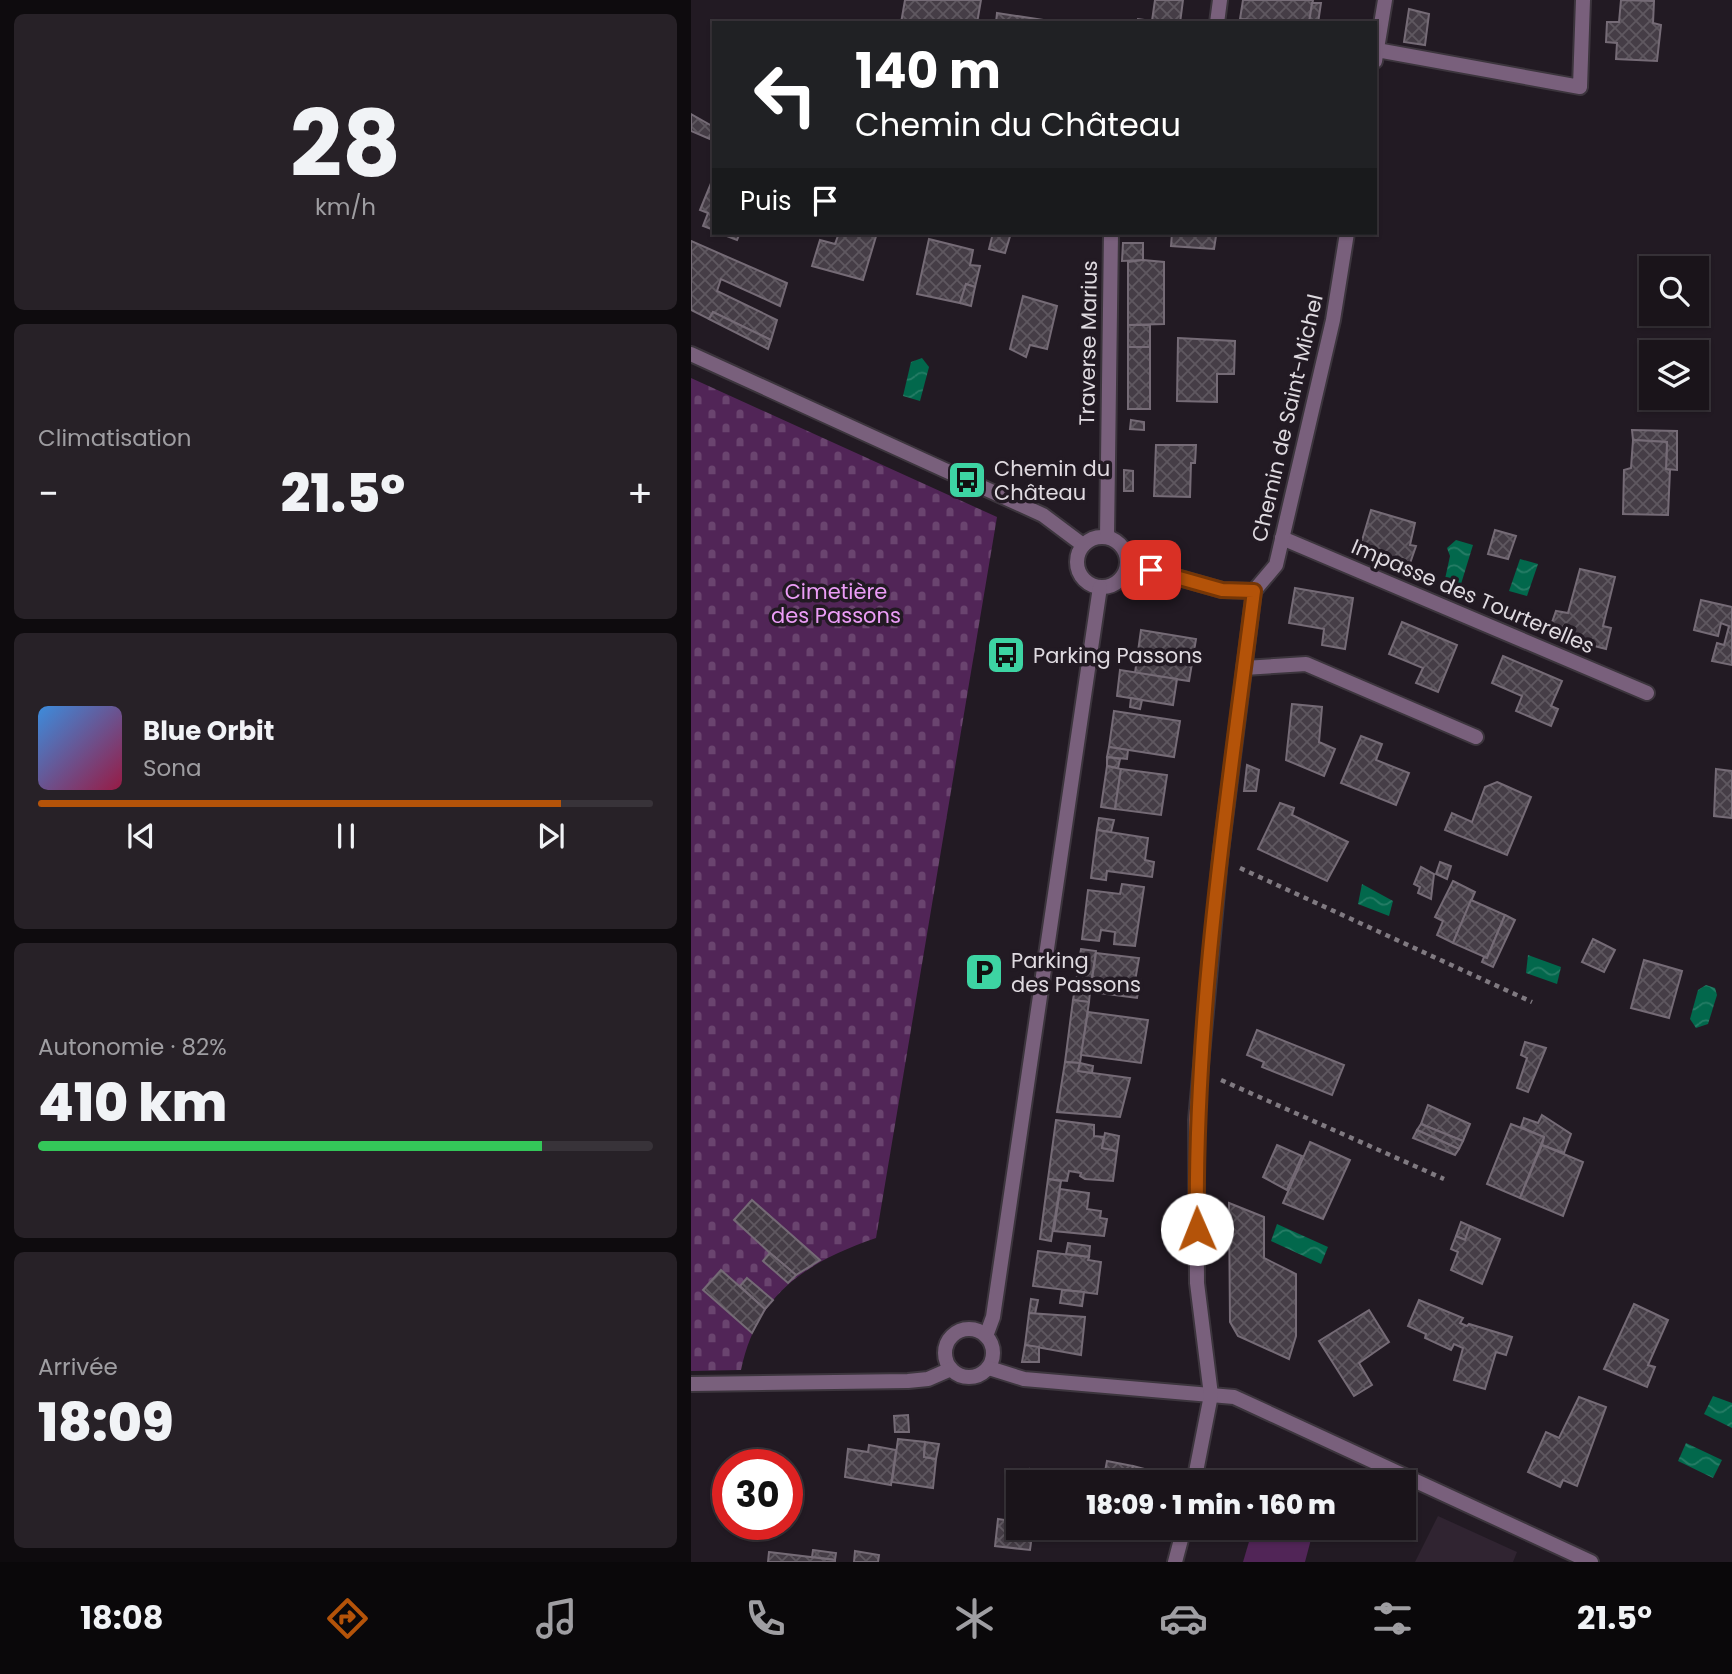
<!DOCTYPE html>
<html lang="fr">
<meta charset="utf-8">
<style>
:root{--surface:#1a141a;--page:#272127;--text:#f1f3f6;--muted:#9f9ea2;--line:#383339;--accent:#b45309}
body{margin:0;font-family:Poppins,sans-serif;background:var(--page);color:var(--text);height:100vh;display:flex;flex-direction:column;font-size:26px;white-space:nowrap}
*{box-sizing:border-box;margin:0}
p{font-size:23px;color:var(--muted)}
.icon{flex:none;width:38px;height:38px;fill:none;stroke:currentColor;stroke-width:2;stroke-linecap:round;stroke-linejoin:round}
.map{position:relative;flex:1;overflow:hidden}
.sheet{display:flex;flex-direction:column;gap:14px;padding:14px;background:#0e0b0e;width:691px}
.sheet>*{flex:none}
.guide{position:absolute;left:21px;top:21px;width:665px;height:214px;border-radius:0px;box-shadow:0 2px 5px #0004,0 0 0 2px var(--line);background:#202124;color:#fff;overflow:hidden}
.buttons{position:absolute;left:948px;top:256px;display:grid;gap:14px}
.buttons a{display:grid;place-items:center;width:70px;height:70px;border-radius:0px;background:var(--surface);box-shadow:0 2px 5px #0004,0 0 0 2px var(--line);font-size:35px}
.speed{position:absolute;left:21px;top:1449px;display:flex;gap:14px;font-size:35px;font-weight:700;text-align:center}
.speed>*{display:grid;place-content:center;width:91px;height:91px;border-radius:50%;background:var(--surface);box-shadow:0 2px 5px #0004,0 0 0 2px var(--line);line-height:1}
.speed .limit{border:10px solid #d22;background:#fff;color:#111}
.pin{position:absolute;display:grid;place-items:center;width:60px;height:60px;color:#fff;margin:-30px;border-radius:14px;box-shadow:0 4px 10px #0006}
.me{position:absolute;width:77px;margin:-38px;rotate:359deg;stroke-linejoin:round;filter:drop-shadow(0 0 5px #0008)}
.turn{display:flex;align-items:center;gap:24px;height:147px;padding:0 28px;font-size:32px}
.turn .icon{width:91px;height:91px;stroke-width:2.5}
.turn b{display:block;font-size:49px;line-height:60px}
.then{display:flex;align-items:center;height:66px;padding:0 28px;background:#0003;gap:14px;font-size:26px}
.big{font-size:52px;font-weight:800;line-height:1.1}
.sheet .widget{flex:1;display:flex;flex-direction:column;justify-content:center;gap:10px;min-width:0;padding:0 24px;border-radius:10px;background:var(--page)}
.sheet .dial{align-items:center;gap:0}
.dial b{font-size:91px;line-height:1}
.song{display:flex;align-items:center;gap:21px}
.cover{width:84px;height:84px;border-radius:10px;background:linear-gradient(135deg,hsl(210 70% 55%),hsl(340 70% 35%))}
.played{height:7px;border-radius:4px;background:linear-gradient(90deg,var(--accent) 85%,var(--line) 85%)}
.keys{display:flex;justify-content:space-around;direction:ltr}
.heat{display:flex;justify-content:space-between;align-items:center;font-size:38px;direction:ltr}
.charge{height:10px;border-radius:5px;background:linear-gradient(90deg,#34c759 82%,var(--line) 0)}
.trip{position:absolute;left:315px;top:1470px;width:410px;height:70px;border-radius:0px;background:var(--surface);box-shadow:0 2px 5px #0004,0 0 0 2px var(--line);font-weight:800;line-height:70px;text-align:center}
.menu{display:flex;height:112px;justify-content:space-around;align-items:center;background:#0a080a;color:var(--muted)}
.menu .icon{width:49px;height:49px}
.menu .on{color:var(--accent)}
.menu b{font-size:32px;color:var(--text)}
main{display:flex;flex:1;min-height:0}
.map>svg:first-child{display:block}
.built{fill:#302431}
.cemetery{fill:url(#cemetery-stones)}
.green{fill:#512557}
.water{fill:url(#water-waves)}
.building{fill:url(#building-cross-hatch);stroke:#756b76;stroke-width:2}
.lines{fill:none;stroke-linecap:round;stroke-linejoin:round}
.service-casing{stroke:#3c353d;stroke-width:18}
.minor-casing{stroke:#3c353d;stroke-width:18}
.path{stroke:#807a81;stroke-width:4.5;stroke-dasharray:5 5;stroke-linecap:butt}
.service{stroke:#79607c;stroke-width:14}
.minor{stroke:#79607c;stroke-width:14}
.route-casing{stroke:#753606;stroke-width:18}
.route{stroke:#b45309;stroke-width:12}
.labels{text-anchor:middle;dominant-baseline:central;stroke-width:7;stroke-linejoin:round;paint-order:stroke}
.street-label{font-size:21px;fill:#dfdae0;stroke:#221a23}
.poi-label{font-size:21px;fill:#dfdae0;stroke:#221a23;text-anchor:start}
.park-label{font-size:21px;fill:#ec9df7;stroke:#221a23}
</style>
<main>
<section class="sheet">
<div class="widget dial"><b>28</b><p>km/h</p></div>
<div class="widget"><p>Climatisation</p>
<div class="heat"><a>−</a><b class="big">21.5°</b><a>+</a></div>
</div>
<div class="widget">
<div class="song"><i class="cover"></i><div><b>Blue Orbit</b><p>Sona</p></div></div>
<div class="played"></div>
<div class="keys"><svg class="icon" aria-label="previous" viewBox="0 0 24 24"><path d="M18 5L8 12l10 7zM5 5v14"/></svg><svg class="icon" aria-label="pause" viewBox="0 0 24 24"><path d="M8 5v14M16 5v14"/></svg><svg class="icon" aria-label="next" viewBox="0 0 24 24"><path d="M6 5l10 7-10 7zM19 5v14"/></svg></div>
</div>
<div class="widget"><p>Autonomie · 82%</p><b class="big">410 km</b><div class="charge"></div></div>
<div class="widget"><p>Arrivée</p><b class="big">18:09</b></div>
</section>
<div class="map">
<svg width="1041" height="1562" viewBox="0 0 1041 1562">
<defs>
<pattern id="cemetery-stones" width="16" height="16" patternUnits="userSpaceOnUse" patternTransform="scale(1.75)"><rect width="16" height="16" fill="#512557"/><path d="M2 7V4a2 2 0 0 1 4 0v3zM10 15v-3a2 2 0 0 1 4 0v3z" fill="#6a446f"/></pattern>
<pattern id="water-waves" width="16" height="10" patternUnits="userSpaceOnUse" patternTransform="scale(1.75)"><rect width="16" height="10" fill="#02684c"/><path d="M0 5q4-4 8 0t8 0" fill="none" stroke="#267d66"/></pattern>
<pattern id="building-cross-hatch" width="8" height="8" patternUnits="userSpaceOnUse" patternTransform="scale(1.75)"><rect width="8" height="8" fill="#453d46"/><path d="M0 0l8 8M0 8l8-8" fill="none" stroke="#5f5860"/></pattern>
</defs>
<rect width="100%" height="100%" fill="#221a23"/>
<polygon class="built" points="747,1516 826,1552 822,1562 724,1562"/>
<path class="cemetery" d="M0,378l306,139 -121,721c-69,24 -119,55 -135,132l-50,1z"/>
<polygon class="green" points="562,1528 623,1528 614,1562 552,1562"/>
<g class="water">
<polygon points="231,358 238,367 229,401 212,396 220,362"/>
<polygon points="765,540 782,545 770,584 754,579 759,556 756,548"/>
<polygon points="829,559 847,564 836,596 818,591"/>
<polygon points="671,884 702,901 698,916 667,904"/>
<polygon points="837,955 870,967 866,984 835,973"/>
<polygon points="1015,985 1024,988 1026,995 1017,1024 1005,1028 999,1019 1007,990"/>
<polygon points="586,1224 637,1247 630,1264 580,1241"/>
<polygon points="1022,1396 1041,1403 1041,1428 1013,1414"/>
<polygon points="995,1443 1031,1460 1022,1478 987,1461"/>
</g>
<g class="building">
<polygon points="214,0 290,0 286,23 210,23"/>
<polygon points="464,0 492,0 489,23 446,23 447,19 461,21"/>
<polygon points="552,0 622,0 618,23 549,19"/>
<polygon points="930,0 963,1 962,23 970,25 966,61 925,59 926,43 915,42 916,22 928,22"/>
<polygon points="621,3 630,3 627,23 618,23"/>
<polygon points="718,9 738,14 734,45 713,42"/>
<polygon points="306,13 372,23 305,23"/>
<polygon points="0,114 21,126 19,139 0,131"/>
<polygon points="23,176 23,230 12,226 17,213 9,210"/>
<polygon points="28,233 49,233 46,240"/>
<polygon points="148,233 186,233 172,280 121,266 129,240 144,244"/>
<polygon points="302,233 320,233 314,253 298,249"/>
<polygon points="481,233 531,233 525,236 523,249 480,246"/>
<polygon points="238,239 282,250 279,265 289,266 284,287 275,284 269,303 226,294"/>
<polygon points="0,241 96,283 89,306 30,279 26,291 86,320 80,340 22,312 18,319 0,310"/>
<polygon points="432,243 452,243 452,260 431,261"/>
<polygon points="452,260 473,262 473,324 437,325 437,262"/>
<polygon points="275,284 284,287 280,306 269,303"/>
<polygon points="332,296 366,306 356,349 339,345 335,357 319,349"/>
<polygon points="22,312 80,340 77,349 18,319"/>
<rect x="437" y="325" width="22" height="22"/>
<polygon points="487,338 544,341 543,374 526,374 526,402 486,401"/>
<rect x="437" y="347" width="22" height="62"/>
<polygon points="440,420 453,422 453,430 439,429"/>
<polygon points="941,430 986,431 986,470 975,469 976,442 942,440"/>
<polygon points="942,440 976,442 975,469 979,470 977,515 932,514 933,470 940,468"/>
<polygon points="465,445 505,445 504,463 500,463 499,497 463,496"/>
<polygon points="433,470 442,471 442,491 433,491"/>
<polygon points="680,510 724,523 719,545 725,546 717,569 667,554"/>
<polygon points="804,530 825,536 817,559 797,554"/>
<polygon points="889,569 924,577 912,626 920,628 915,649 857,634 865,611 877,613"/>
<polygon points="604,588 662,598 654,649 631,645 633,629 598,623"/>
<polygon points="1010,600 1041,607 1041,665 1021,661 1026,643 1033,645 1038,626 1030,623 1027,636 1003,630"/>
<polygon points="711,622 766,645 747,692 725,683 732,668 698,654"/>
<polygon points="450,630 505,639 498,681 444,673"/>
<polygon points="812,656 871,681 860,706 867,709 860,726 825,711 831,696 801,683"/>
<polygon points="429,670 486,679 482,705 426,696"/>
<polygon points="440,698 451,700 449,709 439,707"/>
<polygon points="601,704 631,707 628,742 644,749 633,776 595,760"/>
<polygon points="423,711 489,721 483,757 418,747"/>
<polygon points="670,736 691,744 685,760 718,773 705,805 650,783"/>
<polygon points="418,747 437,750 436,759 416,757"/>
<polygon points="416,757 429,759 427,768 416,766"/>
<polygon points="556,765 568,770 565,791 553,791"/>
<polygon points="416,766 430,769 424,809 410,807"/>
<polygon points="430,769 476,775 470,815 424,809"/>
<polygon points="1025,769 1041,771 1041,818 1023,816"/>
<polygon points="806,782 840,797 816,855 754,830 761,813 781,822 794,787"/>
<polygon points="589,803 603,808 601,815 657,842 636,881 567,849"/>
<polygon points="408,818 423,820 420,832 406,830"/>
<polygon points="406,830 457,838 454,860 463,862 461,877 416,871 415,880 400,878"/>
<polygon points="749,862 760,866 756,879 745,874"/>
<polygon points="730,867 743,874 740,899 727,893 729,887 723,884"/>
<polygon points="762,881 784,892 762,943 746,935 752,921 744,917"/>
<polygon points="431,884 453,887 444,946 423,944 424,932 410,930 408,941 391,939 397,890 429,894"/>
<polygon points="780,900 814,915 796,958 762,943"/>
<polygon points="814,915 824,920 802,967 791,962 793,957 796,958"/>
<polygon points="902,939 924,950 913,972 891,962"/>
<polygon points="390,949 405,951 399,992 384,989"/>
<polygon points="405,953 448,958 444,981 449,980 446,998 399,992"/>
<polygon points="953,960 991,971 978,1018 940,1008"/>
<polygon points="384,989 399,992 398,1002 382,1000"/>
<polygon points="382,1000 398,1002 389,1063 374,1062"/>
<polygon points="397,1012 457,1020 450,1063 390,1055"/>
<polygon points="566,1030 653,1065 641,1095 571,1067 573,1062 556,1055"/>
<polygon points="834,1042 855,1048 837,1092 826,1088 836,1058 830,1055"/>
<polygon points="374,1062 389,1063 387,1071 439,1078 429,1117 366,1112"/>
<polygon points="389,1063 402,1066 401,1073 387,1071"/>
<polygon points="737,1105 779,1124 772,1141 730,1124"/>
<polygon points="851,1115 880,1134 873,1153 851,1145 853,1137 830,1127 833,1118 847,1123"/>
<polygon points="365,1120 403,1125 403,1136 413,1137 411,1148 426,1151 422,1181 394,1179 389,1176 390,1173 378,1171 376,1181 357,1179"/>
<polygon points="730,1124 772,1141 768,1149 726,1130"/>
<polygon points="820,1124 853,1137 829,1198 796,1184"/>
<polygon points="726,1130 768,1149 764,1155 722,1138"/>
<polygon points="414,1133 428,1136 426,1151 411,1148"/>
<polygon points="619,1142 659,1160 632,1219 592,1203"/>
<polygon points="586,1145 611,1156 596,1190 572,1177"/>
<polygon points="851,1145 892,1162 872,1216 829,1198"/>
<polygon points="357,1179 370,1181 360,1241 349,1239"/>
<polygon points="369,1189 398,1193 396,1209 410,1211 409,1218 416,1219 413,1236 363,1231"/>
<polygon points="61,1200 129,1260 105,1275 79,1253 43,1220"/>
<polygon points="538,1203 573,1217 573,1258 605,1274 605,1336 598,1359 547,1336 539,1322"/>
<polygon points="770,1222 779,1226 774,1240 765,1236"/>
<polygon points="779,1226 809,1239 791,1284 760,1270 767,1252 760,1249 765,1236 774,1240"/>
<polygon points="377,1243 399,1246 398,1257 375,1254"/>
<polygon points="347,1251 398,1257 397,1260 410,1262 406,1294 342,1286"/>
<polygon points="79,1253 105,1275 97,1283 72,1261"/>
<polygon points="30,1270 74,1309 61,1333 12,1290"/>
<polygon points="56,1278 82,1300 74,1309 49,1286"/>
<polygon points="371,1290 393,1292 391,1306 369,1303"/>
<polygon points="340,1299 347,1300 344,1314 338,1313"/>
<polygon points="728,1300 772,1318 769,1323 776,1326 778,1324 821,1337 815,1355 805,1352 794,1389 763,1380 772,1348 763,1344 760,1350 734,1338 735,1334 717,1326"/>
<polygon points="943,1304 977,1320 957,1365 964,1367 956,1387 913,1369"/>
<polygon points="678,1310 698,1342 668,1363 681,1385 663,1396 628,1341"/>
<polygon points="338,1313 394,1317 390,1355 334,1345"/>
<polygon points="334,1345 348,1347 348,1362 331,1362"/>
<polygon points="888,1397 915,1407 886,1486 872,1480 869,1487 837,1472 855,1432 868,1438"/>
<polygon points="217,1415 218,1432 204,1432 203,1416"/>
<polygon points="207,1439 234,1442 233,1457 245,1459 242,1488 201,1482"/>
<polygon points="234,1442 248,1444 245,1459 233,1457"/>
<polygon points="178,1445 205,1450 200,1485 154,1477 157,1449 177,1452"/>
<polygon points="416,1461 442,1466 438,1482 412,1482"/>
<polygon points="442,1466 461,1471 459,1482 438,1482"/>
<polygon points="339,1469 373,1475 372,1482 336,1482"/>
<polygon points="461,1471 483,1476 482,1482 459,1482"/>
<polygon points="307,1519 327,1522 327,1528 342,1528 339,1550 304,1546"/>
<polygon points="68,1524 84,1524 83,1533 67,1532"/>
<polygon points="383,1528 423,1528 422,1537 395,1531 393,1536 382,1534"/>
<polygon points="122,1550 145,1553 144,1560 121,1557"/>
<polygon points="164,1551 188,1555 187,1562 163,1562"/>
<polygon points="78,1552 144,1560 144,1562 77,1562"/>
</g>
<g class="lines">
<defs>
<polyline id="service" points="686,50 889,87 892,0"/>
<g id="minor">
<polyline points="526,23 529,0"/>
<polyline points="684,61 694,0"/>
<polyline points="0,354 352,515 392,545"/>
<circle cx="411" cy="562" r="25"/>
<polyline points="416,537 420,233"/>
<polyline points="591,538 956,693"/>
<polyline points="436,563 531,590 563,591"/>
<polyline points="553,668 615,664 785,737"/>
<circle cx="278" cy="1353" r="24"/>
<polyline points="295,1336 302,1317 409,587"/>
<polyline points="298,1368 333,1379 543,1397 900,1562"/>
<polyline points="0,1384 217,1381 237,1379 260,1369"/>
<polyline points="503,1482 520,1395 506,1283 505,1120 529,859 563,591 585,565 642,320 656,233"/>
<polyline points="484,1562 493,1528"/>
</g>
</defs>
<use href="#service" class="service-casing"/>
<use href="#minor" class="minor-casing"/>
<g class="path">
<polyline points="549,868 841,1002"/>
<polyline points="530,1080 753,1179"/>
</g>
<use href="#service" class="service"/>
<use href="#minor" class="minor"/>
</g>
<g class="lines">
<defs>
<path id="route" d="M460,570l71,20 32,1c-27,211 -60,425 -57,638"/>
</defs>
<use href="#route" class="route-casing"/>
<use href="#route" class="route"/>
</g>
<defs>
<symbol id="bus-square" viewBox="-11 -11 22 22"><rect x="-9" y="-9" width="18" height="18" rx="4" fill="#3dd4a3" stroke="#221a23"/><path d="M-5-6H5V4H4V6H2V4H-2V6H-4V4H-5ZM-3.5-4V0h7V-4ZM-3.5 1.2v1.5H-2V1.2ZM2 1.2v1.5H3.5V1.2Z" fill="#111"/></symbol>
<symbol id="parking-square" viewBox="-11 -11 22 22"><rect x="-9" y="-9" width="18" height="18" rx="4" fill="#3dd4a3" stroke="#221a23"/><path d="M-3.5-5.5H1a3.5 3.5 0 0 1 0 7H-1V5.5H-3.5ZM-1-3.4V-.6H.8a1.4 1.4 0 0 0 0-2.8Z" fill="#111"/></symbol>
</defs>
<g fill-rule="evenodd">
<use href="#bus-square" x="254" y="458" width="44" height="44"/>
<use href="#bus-square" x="293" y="633" width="44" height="44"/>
<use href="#parking-square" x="271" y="950" width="44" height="44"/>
</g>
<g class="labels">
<g class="street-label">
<text transform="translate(397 343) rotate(-89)">Traverse Marius</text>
<text transform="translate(596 418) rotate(-77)">Chemin de Saint-Michel</text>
<text transform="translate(782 596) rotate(23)">Impasse des Tourterelles</text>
</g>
<g class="poi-label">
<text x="303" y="468">Chemin du<tspan x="303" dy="24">Château</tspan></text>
<text x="342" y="655">Parking Passons</text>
<text x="320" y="960">Parking<tspan x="320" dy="24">des Passons</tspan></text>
</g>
<g class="park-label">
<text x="145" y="591">Cimetière<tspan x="145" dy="24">des Passons</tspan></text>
</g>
</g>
</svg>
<div class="buttons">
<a><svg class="icon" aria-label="search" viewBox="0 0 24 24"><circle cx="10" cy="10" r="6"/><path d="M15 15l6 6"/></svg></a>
<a><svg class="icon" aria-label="layers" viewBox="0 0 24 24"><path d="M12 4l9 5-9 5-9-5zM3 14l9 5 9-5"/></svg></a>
</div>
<div class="speed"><div class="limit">30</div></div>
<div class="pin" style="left:460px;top:570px;background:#d93025"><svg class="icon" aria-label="arrive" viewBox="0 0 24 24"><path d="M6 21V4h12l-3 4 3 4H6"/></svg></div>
<svg class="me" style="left:506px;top:1229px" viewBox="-20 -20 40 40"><circle r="19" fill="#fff"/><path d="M0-13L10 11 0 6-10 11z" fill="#b45309"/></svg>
<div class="trip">18:09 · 1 min · 160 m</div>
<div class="guide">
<div class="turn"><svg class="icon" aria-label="left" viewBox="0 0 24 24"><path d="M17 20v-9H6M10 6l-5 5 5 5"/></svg><div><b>140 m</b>Chemin du Château</div></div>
<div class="then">Puis<svg class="icon" aria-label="arrive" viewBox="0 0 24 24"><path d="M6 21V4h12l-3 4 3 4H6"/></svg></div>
</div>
</div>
</main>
<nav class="menu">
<b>18:08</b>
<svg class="icon on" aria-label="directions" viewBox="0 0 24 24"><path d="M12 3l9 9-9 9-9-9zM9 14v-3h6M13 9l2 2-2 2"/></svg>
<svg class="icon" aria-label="music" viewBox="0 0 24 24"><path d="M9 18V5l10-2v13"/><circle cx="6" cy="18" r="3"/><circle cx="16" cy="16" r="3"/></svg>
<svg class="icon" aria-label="phone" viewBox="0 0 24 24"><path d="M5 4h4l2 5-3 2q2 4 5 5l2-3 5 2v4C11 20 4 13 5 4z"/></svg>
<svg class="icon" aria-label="climate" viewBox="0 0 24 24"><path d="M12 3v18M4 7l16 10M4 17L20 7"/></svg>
<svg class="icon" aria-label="car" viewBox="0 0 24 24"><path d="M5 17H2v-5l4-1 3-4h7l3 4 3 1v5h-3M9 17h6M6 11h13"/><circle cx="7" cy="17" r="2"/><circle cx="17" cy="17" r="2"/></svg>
<svg class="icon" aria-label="filters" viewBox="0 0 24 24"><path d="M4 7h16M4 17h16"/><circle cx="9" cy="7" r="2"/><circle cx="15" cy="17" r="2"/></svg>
<b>21.5°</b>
</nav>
